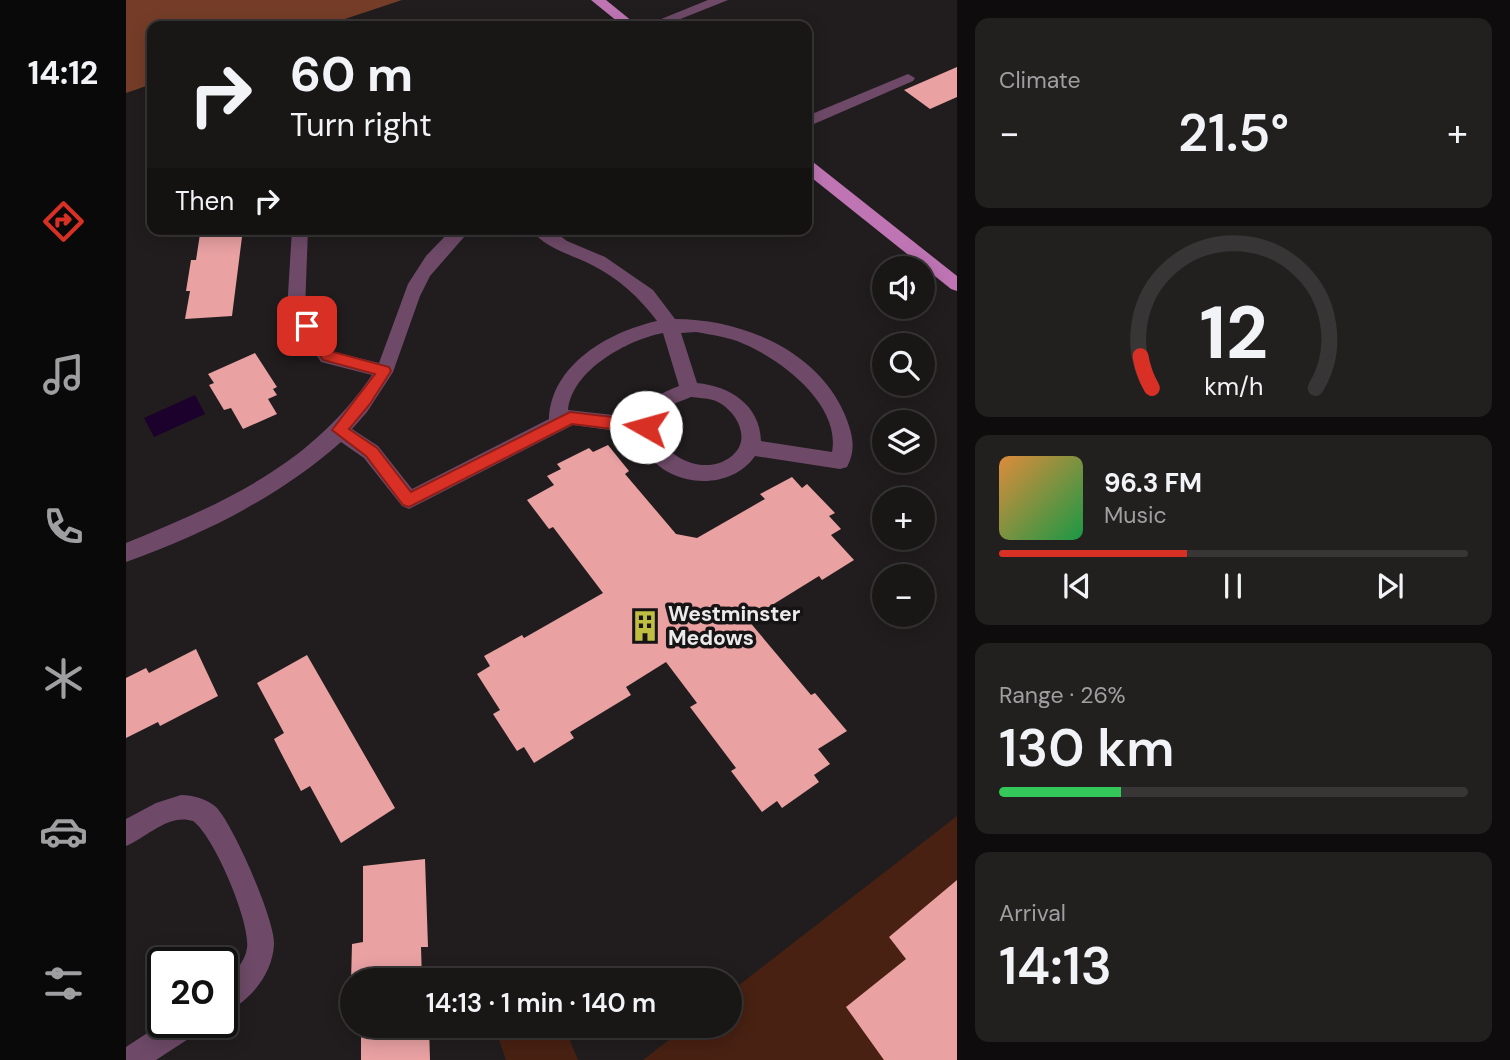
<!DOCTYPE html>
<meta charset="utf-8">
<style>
:root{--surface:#191616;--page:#221f1f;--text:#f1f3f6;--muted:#9f9fa1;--line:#373535;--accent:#d93025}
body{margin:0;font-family:"DM Sans",sans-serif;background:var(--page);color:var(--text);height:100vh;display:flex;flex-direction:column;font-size:26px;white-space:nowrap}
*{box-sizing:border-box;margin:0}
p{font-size:23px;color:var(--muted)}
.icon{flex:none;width:38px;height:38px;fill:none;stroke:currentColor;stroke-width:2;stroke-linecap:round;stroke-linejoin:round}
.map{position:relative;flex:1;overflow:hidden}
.drawer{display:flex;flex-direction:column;gap:18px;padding:18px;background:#0e0c0c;width:553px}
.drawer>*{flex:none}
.guide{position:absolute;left:21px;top:21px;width:665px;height:214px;border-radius:14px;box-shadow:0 4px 18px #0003,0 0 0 2px var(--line);background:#191616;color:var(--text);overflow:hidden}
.controls{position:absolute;left:746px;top:256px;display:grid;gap:14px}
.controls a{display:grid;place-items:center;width:63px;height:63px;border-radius:50%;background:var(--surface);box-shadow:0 4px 18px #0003,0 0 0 2px var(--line);font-size:35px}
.speed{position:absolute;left:21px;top:947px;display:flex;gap:14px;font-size:35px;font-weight:700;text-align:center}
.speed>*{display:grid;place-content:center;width:91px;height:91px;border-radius:50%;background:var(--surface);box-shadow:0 4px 18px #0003,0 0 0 2px var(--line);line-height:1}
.speed .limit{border:4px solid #111;border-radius:10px;background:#fff;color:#111}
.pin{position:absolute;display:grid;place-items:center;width:60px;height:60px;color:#fff;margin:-30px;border-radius:14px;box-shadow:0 4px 10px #0006}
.me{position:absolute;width:77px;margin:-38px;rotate:277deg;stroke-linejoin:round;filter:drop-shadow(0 0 5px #0008)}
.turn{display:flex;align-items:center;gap:24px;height:147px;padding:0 28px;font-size:32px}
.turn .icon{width:91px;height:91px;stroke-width:2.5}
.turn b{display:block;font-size:49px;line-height:60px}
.then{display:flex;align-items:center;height:66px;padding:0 28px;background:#0003;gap:14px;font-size:26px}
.big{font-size:52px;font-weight:600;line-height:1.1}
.drawer .card{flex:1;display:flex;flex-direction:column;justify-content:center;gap:10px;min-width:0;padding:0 24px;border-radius:14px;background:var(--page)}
.drawer .dial{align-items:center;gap:0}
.dial svg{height:182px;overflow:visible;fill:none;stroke:var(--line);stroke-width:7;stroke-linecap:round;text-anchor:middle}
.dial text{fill:var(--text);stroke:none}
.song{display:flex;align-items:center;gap:21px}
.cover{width:84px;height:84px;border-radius:10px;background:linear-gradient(135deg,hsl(30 70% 55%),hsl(140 70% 35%))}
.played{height:7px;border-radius:4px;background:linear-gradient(90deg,var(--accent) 40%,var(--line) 40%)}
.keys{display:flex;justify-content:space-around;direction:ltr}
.heat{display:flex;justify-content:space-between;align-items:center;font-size:38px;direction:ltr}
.charge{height:10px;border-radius:5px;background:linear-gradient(90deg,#34c759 26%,var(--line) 0)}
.trip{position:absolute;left:214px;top:968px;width:402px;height:70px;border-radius:35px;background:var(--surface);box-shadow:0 4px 18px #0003,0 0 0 2px var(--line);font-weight:600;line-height:70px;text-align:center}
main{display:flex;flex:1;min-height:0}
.tabs{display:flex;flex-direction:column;width:126px;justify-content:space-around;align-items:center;background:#0a0909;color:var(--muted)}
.tabs .icon{width:49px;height:49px}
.tabs .selected{color:var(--accent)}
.tabs b{font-size:32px;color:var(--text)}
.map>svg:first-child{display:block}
.green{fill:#482112}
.forest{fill:#753d28}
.water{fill:#1b012b}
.building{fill:#e9a1a2}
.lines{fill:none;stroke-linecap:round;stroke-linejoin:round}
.minor{fill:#6e4a68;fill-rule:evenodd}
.major{fill:#bf75b4;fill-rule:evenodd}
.route{fill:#d93025;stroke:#8d1f18;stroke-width:2}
.labels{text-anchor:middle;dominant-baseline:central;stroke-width:7;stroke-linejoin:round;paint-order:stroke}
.poi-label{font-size:21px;font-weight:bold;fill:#edeaeb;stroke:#171415;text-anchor:start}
</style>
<main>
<nav class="tabs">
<b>14:12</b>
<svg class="icon selected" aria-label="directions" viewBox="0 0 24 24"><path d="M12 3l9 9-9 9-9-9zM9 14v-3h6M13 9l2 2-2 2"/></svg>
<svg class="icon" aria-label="music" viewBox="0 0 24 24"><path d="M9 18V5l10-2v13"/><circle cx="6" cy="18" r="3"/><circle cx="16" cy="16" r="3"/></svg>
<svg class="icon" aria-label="phone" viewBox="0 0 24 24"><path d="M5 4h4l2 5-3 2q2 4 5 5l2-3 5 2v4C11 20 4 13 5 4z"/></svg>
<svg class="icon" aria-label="climate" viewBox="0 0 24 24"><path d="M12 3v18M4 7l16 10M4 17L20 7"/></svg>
<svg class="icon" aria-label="car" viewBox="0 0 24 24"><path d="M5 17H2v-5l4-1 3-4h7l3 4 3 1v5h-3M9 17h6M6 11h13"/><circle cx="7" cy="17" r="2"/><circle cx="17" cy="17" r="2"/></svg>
<svg class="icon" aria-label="filters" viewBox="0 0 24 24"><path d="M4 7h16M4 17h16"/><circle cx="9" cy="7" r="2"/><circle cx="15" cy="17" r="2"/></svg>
</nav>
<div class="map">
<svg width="831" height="1060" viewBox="0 0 831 1060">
<rect width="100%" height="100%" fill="#211d1e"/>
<g class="green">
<polygon points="831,816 831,1060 517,1060 561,1026 604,1026 604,992"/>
<polygon points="395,1026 438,1026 452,1060 380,1060 372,1037"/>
</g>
<polygon class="forest" points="0,0 276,0 198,26 26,26 26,84 0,93"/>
<polygon class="water" points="69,395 79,414 28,437 18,418"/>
<g class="building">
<polygon points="831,67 831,97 804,109 778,90"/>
<polygon points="79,229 117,229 106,316 59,319 64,291 60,291 65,260 70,260 74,234 78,234"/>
<polygon points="129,353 151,387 147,389 151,395 142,399 151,414 117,429 105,408 98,410 83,385 88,383 82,374"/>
<polygon points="482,445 503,471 499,474 550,534 571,538 639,499 634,494 666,477 676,488 681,484 709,513 703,516 715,529 705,535 728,560 696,580 693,576 622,620 685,695 689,693 721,731 692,749 704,764 688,775 693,782 656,808 651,801 636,812 605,771 610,768 564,707 571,703 540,662 500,687 505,695 444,732 448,738 408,763 398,747 391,751 367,714 374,710 351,674 364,666 358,656 396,635 398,638 477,593 427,527 423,529 401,500 428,485 421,476 435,469 431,464 463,448 467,452"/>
<polygon points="70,649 92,696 34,726 32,722 0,738 0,678 20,668 23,673"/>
<polygon points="181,655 269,808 215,843 184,786 175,791 154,751 148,739 158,733 131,683"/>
<polygon points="299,859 302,947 295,947 296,980 226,980 224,1020 226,944 237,942 237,866"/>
<polygon points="831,880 831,1060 758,1060 720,1007 780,959 763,937"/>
<polygon points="235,1026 303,1026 304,1060 235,1060"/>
</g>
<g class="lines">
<g class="minor">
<polygon points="582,0 602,0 537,26 518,26"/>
<polygon points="782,74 789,78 787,81 681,127 681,116"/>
<path d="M166,229h16l-3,81 29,42 45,11 29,-79 18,-28 26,-27h19l-41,47 -10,20 -27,76 -26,40 -15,17 26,17 34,43 137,-70c2,-54 59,-87 108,-98 -17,-23 -39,-43 -65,-56 -21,-11 -47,-16 -61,-36h20l16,12 38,16 48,33 22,29c66,0 143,31 170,96 7,18 12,33 2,52l-7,2 -85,-13c-20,29 -63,32 -92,13 -13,-9 -18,-22 -24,-35l-66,-9 -164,84 -7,-3 -38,-48 -23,-16c-62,55 -137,92 -215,120v-19c98,-40 185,-78 246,-168l-51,-13 -34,-51zM570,332c16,3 33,5 48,12 38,16 97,61 88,108l-71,-11c-1,-36 -31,-55 -64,-58l-16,-50zM537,333l16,53c-17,7 -33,13 -39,32l-72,-8c4,-40 59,-70 95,-77zM565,397c7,1 15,1 22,3 21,7 40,37 20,55 -37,33 -105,-23 -62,-50 6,-3 14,-5 20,-8z"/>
<path d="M55,795c12,0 26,4 35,12 17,17 59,113 58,137 -1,30 -25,59 -52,70v-31c11,-9 23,-20 25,-35 4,-25 -33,-112 -54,-127 -24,-8 -46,16 -67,25v-27l30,-16z"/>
<polygon points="38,1022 77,1022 73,1032 30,1060 0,1060 0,1047"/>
</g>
<g class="major">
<polygon points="465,0 480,0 512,26 497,26"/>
<polygon points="681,161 687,162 831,276 831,291 825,289 681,174"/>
</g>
</g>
<polygon class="route" points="181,321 185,322 207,352 263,367 265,371 244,404 223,429 251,448 285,492 444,412 520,421 528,427 520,433 446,424 283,507 277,505 240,456 206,430 249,374 197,360 174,326"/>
<defs>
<symbol id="building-bare" viewBox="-9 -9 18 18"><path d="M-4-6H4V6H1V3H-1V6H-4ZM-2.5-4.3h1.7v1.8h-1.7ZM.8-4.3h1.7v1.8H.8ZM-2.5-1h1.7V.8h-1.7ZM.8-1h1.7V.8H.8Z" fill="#bfbe42" stroke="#171415" stroke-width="2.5" paint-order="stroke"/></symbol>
</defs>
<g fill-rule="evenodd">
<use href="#building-bare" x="497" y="604" width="44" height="44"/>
</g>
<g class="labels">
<g class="poi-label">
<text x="542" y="614">Westminster<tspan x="542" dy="24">Medows</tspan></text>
</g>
</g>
</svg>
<div class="controls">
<a><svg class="icon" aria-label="sound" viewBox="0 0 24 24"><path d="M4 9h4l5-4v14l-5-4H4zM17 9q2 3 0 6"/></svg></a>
<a><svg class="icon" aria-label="search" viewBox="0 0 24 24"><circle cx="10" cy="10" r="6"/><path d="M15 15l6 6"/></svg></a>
<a><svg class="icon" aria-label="layers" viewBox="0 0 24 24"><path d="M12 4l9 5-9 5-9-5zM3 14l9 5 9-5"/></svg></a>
<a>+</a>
<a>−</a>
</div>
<div class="speed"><div class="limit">20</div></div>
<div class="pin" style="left:181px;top:326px;background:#d93025"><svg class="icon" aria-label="arrive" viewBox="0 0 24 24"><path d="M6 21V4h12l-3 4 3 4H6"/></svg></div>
<svg class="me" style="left:520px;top:427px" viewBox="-20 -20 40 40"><circle r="19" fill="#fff"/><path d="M0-13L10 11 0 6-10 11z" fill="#d93025"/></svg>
<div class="trip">14:13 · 1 min · 140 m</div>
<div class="guide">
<div class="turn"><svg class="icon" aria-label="right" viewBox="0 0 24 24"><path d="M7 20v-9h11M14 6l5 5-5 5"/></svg><div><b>60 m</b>Turn right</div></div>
<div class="then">Then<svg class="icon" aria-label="right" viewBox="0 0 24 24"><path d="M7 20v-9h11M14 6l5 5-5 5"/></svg></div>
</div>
</div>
<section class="drawer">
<div class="card"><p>Climate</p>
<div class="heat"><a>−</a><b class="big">21.5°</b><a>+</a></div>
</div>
<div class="card dial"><svg viewBox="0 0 100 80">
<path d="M14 69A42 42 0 1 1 86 69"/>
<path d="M14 69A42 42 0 0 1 9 55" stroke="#d93025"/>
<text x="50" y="56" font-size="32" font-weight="700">12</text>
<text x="50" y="72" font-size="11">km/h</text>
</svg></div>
<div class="card">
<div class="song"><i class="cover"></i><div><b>96.3 FM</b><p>Music</p></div></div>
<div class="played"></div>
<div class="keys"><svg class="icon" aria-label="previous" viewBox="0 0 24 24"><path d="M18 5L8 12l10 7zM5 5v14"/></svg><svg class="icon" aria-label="pause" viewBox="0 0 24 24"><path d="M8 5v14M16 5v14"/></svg><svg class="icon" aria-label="next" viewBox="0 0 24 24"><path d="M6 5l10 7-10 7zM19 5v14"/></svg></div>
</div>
<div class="card"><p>Range · 26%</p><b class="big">130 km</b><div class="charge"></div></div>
<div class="card"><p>Arrival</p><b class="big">14:13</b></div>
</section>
</main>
